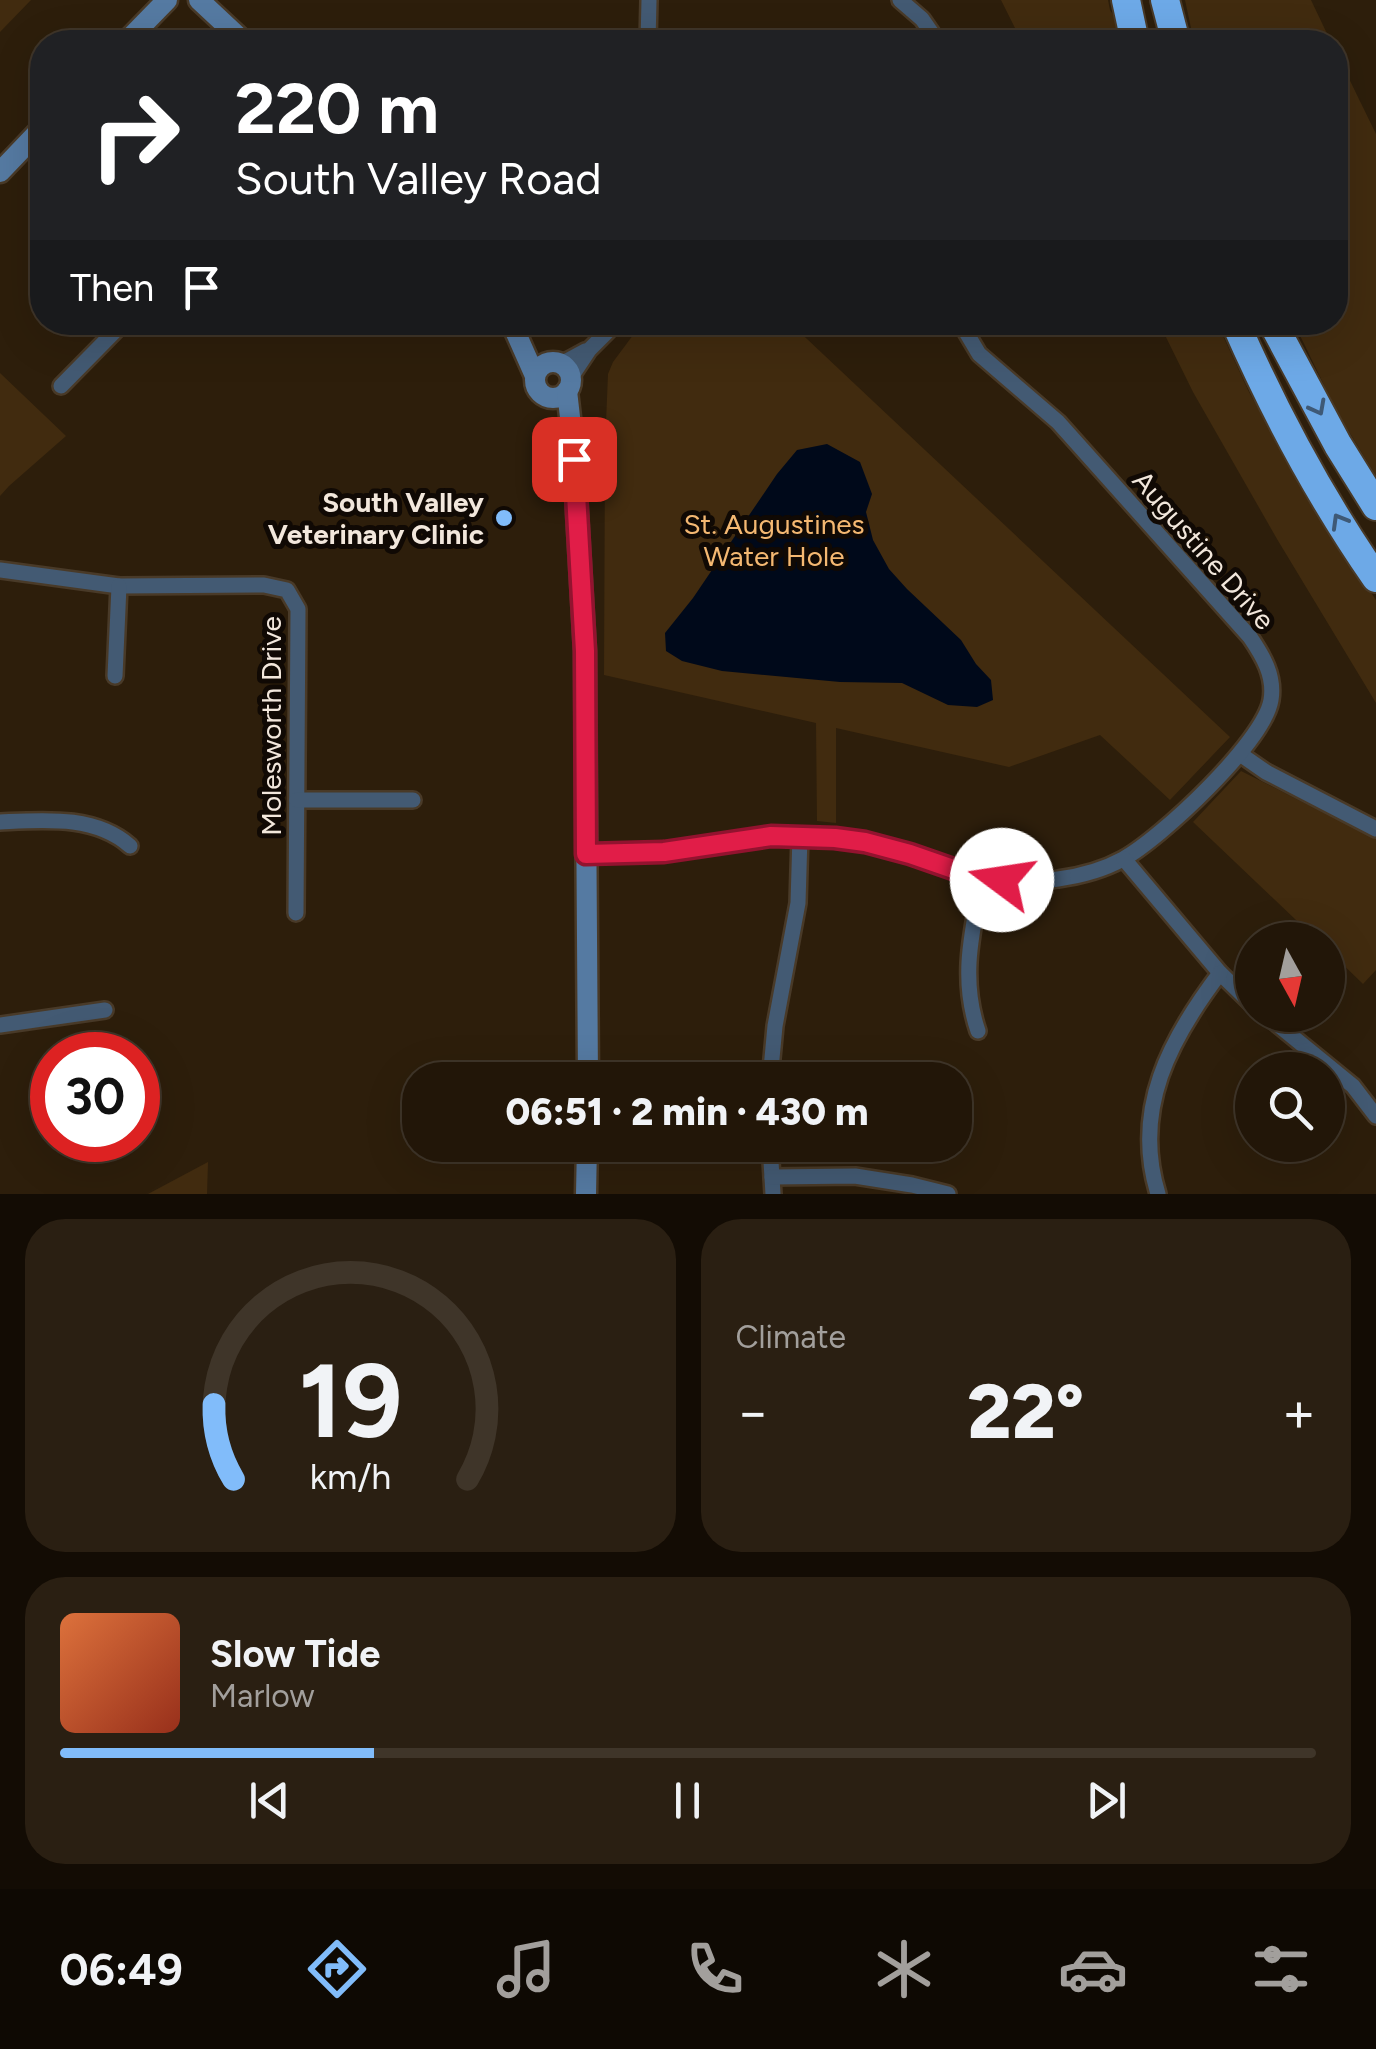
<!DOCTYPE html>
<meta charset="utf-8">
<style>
:root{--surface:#221608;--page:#2a1f12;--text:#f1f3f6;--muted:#a29f9c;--line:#3f3529;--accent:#81bcfa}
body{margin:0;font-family:Figtree,sans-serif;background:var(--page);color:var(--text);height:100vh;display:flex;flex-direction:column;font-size:38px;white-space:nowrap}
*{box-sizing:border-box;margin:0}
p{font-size:32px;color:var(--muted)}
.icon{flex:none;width:55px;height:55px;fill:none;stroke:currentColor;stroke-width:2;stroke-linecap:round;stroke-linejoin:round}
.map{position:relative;height:1194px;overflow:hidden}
.details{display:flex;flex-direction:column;gap:25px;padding:25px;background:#130c04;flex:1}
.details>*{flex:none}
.banner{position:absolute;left:30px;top:30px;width:1318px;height:305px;border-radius:40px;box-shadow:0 10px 40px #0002,0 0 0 2px var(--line);background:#202124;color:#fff;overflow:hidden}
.needle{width:65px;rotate:172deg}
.controls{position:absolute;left:1235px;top:922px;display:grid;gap:20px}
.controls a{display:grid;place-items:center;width:110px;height:110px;border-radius:50%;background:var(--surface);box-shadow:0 10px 40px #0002,0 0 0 2px var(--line);font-size:50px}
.speed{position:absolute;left:30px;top:1032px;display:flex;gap:20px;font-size:50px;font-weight:700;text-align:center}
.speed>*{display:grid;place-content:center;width:130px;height:130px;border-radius:50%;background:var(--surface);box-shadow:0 10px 40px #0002,0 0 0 2px var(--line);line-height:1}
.speed .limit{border:15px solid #d22;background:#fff;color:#111}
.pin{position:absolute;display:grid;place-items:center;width:85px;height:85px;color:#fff;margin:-42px;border-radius:20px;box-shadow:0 5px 15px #0006}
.me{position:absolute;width:110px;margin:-55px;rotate:284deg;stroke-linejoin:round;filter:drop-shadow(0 0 8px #0008)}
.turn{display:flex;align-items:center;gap:35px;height:210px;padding:0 40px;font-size:45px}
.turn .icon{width:130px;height:130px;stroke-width:2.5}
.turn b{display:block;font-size:70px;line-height:85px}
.then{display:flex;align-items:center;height:95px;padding:0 40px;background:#0003;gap:20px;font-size:38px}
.big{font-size:75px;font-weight:800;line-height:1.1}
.details .card{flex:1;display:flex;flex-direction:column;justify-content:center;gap:15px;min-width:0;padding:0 35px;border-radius:40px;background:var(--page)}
.details .dial{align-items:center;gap:0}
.dial svg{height:260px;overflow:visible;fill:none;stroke:var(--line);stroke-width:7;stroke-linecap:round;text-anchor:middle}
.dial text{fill:var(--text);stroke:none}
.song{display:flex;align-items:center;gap:30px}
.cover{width:120px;height:120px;border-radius:15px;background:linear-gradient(135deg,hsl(20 70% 55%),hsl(10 70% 35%))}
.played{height:10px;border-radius:5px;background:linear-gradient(90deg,var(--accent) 25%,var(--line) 25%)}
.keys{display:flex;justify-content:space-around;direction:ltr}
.heat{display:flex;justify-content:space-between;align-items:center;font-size:55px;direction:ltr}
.details .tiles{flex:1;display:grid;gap:25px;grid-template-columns:1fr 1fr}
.card:last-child{grid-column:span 2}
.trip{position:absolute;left:402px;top:1062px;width:570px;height:100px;border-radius:40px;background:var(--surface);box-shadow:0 10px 40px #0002,0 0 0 2px var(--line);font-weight:800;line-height:100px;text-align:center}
.tabs{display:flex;height:160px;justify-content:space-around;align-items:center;background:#0e0903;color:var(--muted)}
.tabs .icon{width:70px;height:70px}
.tabs .current{color:var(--accent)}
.tabs b{font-size:45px;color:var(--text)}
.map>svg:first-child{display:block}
.green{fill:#412b0f}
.water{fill:#00091a}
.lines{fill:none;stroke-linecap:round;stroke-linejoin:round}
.street-casing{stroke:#493a28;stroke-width:20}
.secondary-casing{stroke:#493a28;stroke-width:25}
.highway-casing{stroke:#493a28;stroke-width:32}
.street{stroke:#435a73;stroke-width:15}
.secondary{stroke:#557aa2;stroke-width:20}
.highway{stroke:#6da9e7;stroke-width:28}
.oneway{stroke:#3e5976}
.route-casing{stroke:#92132f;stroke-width:25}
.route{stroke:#e11d48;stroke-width:18}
.poi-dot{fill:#81bcfa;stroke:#100904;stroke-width:4}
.labels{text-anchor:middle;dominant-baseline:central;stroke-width:10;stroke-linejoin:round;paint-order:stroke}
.poi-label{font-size:28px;font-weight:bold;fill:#f2e7dc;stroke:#100904;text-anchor:end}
.park-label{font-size:28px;fill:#f4b872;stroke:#100904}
.street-label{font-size:28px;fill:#f2e7dc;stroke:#100904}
</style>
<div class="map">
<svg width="1376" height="1194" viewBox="0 0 1376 1194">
<rect width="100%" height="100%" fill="#2d1e0b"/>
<g class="green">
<polygon points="0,0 31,0 0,32"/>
<polygon points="1001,0 1108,0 1110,10 1114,16 1120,42 1022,42"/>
<polygon points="1185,0 1311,0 1331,42 1194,42"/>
<polygon points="1335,50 1376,134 1376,476 1337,412 1294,323 1335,322"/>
<polygon points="642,323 790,323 1230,737 1170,800 1100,735 1009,767 836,728 836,823 817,821 816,723 604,675 605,447 608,374 613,362"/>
<polygon points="1159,323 1217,323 1249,392 1314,507 1376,600 1376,703 1277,539 1193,392"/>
<polygon points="0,373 66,436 9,486 0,496"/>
<polygon points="1241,771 1376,839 1376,970 1363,984 1328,950 1328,940 1317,940 1193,822"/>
<polygon points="208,1162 207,1194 148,1194"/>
</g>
<polygon class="water" points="827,444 860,462 872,494 866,512 873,540 889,569 907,589 961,640 976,664 991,680 993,700 977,707 948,705 902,683 840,682 722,671 682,661 666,651 665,633 693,598 777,474 797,450"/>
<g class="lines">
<defs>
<g id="street">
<polyline points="900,0 922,19 938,42"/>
<polyline points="648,42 649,0"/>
<polyline points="561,364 585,351"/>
<polyline points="571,377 589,350 617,322"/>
<polyline points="61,386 124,322"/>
<polyline points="0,570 119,586 264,585 287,590 298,609 296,913"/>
<polyline points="115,676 119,586"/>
<polyline points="1240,754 1266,772 1376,829"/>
<polyline points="297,800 413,800"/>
<path d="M0,822c44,-2 95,-7 130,24"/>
<path d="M585,855c28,-1 57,0 84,-4 57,-8 108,-19 166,-14 36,4 70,15 104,26 14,5 28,12 43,16 23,5 52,4 76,0 22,-3 45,-9 65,-20 37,-20 141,-117 148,-159 4,-24 -8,-44 -21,-63l-192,-215 -79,-68 -19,-32"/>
<polyline points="1124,859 1220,973 1252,1004"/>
<polyline points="1266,1015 1353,1086 1376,1116"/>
<polyline points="0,1025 105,1010"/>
<path d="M978,1031c-18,-53 -6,-99 4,-152"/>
<polyline points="770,1080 775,1026 798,903 800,836"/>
<polyline points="770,1145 773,1194"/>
<polyline points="772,1177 855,1176 912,1185 948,1194"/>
<path d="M1158,1194c-26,-85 12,-155 62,-221"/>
</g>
<g id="secondary">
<polyline points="199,0 244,42"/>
<polyline points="126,42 167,0"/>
<polyline points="0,172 42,128"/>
<polyline points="511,322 535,376"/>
<circle cx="553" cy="380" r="18"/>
<polyline points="567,391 573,443 585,651 588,1080"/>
<polyline points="586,1194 587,1145"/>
</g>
<g id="highway">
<polyline points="1126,0 1135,42"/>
<polyline points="1165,0 1176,42"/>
<path d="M1235,322c39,89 86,177 141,256"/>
<polyline points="1272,322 1338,445 1376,506"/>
</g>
</defs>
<use href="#street" class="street-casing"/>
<use href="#secondary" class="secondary-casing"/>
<use href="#highway" class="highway-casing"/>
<use href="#street" class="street"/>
<use href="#secondary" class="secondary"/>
<use href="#highway" class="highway"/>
</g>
<defs><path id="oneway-chevron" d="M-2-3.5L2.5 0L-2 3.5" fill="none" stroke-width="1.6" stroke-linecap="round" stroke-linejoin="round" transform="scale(2.5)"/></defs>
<g class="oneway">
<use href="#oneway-chevron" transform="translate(1318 408) rotate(62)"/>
<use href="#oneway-chevron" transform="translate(1339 521) rotate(-120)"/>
</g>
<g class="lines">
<defs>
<polyline id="route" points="574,459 585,651 586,854 664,852 771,836 835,838 865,842 910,854 982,879 1002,880"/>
</defs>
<use href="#route" class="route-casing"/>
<use href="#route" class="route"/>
</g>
<circle class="poi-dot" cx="504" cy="518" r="10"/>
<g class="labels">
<g class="poi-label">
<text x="484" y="502">South Valley<tspan x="484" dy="32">Veterinary Clinic</tspan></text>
</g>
<g class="park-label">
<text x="774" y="524">St. Augustines<tspan x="774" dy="32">Water Hole</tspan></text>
</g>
<g class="street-label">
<text transform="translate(1204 550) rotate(49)">Augustine Drive</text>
<text transform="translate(271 726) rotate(-90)">Molesworth Drive</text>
</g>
</g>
</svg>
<div class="controls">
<a><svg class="needle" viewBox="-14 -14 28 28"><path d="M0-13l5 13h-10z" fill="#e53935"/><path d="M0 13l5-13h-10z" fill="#a29f9c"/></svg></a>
<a><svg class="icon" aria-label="search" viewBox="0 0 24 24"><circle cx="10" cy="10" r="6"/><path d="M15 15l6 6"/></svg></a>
</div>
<div class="speed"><div class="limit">30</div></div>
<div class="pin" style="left:574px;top:459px;background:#d93025"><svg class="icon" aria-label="arrive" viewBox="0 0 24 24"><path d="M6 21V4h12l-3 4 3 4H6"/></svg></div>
<svg class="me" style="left:1002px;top:880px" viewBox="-20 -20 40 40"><circle r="19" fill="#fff"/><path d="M0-13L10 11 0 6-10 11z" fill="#e11d48"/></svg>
<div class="trip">06:51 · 2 min · 430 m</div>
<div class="banner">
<div class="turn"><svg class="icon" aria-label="right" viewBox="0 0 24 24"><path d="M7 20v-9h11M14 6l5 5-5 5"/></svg><div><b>220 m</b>South Valley Road</div></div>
<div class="then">Then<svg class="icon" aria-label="arrive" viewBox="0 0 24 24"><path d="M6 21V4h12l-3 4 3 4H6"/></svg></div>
</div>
</div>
<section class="details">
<div class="tiles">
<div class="card dial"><svg viewBox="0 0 100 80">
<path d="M14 69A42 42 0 1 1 86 69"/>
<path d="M14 69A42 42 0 0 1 8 46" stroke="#81bcfa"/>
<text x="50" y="56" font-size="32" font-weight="700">19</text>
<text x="50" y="72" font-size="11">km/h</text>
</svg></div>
<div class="card"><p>Climate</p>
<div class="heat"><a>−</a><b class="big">22°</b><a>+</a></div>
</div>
<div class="card">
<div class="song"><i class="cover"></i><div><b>Slow Tide</b><p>Marlow</p></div></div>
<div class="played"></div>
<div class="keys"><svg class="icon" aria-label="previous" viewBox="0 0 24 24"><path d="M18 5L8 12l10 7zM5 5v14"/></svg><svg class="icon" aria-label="pause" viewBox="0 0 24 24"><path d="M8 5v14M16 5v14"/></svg><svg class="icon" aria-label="next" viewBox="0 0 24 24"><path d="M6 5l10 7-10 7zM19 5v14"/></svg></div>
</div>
</div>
</section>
<nav class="tabs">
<b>06:49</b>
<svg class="icon current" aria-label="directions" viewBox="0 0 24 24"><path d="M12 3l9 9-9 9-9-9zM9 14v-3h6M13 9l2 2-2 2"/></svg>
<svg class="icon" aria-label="music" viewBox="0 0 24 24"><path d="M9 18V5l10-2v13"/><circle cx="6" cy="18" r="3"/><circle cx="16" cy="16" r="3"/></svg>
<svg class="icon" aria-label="phone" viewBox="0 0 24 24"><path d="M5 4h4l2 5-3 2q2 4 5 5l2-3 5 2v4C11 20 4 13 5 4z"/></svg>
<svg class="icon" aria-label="climate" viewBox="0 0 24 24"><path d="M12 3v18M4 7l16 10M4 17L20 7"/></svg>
<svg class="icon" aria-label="car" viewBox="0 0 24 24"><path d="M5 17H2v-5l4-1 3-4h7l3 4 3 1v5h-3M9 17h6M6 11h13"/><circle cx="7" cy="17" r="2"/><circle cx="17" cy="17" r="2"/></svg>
<svg class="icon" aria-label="filters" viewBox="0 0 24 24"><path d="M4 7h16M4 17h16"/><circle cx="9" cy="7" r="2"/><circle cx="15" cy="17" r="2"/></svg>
</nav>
